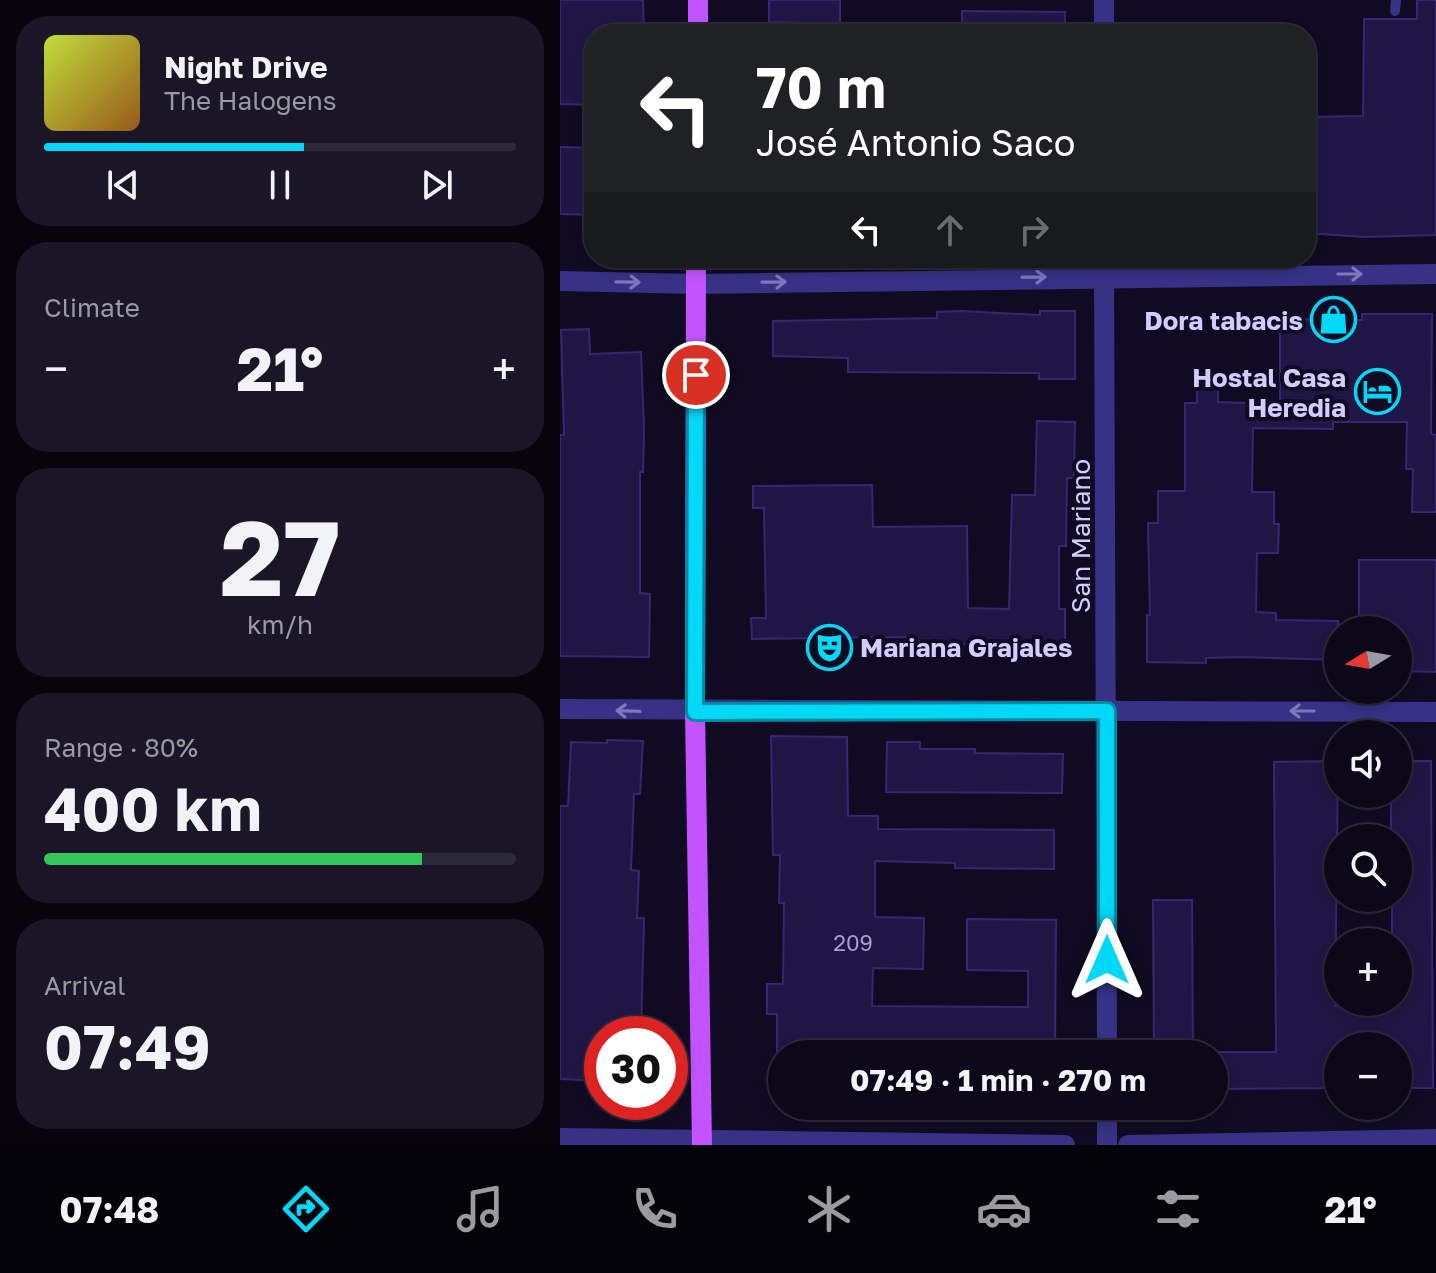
<!DOCTYPE html>
<meta charset="utf-8">
<style>
:root{--surface:#0c081a;--page:#1a1627;--text:#f1f3f6;--muted:#9a9aa2;--line:#2c2939;--accent:#00d8f7}
body{margin:0;font-family:"Golos Text",sans-serif;background:var(--page);color:var(--text);height:100vh;display:flex;flex-direction:column;font-size:30px;white-space:nowrap}
*{box-sizing:border-box;margin:0}
p{font-size:26px;color:var(--muted)}
.icon{flex:none;width:44px;height:44px;fill:none;stroke:currentColor;stroke-width:2;stroke-linecap:round;stroke-linejoin:round}
.map{position:relative;flex:1;overflow:hidden}
.panel{display:flex;flex-direction:column;gap:16px;padding:16px;background:#07040e;width:560px}
.panel>*{flex:none}
.top-card{position:absolute;left:24px;top:24px;width:732px;height:244px;border-radius:32px;box-shadow:0 4px 12px #0003,0 0 0 2px var(--line);background:#202124;color:#fff;overflow:hidden}
.needle{width:52px;rotate:259deg}
.buttons{position:absolute;left:764px;top:616px;display:grid;gap:16px}
.buttons a{display:grid;place-items:center;width:88px;height:88px;border-radius:50%;background:var(--surface);box-shadow:0 4px 12px #0003,0 0 0 2px var(--line);font-size:40px}
.speed{position:absolute;left:24px;top:1016px;display:flex;gap:16px;font-size:40px;font-weight:700;text-align:center}
.speed>*{display:grid;place-content:center;width:104px;height:104px;border-radius:50%;background:var(--surface);box-shadow:0 4px 12px #0003,0 0 0 2px var(--line);line-height:1}
.speed .limit{border:12px solid #d22;background:#fff;color:#111}
.pin{position:absolute;display:grid;place-items:center;width:68px;height:68px;color:#fff;margin:-34px;border:4px solid #fff;border-radius:50%;box-shadow:0 2px 8px #0007}
.me{position:absolute;width:88px;margin:-44px;rotate:0deg;stroke-linejoin:round;filter:drop-shadow(0 0 6px #0008)}
.turn{display:flex;align-items:center;gap:28px;height:168px;padding:0 40px;font-size:36px}
.turn .icon{width:104px;height:104px;stroke-width:2.5}
.turn b{display:block;font-size:56px;line-height:68px}
.lanes{display:flex;align-items:center;height:76px;padding:0 40px;background:#0003;justify-content:center;gap:40px;direction:ltr}
.lanes .off{opacity:.35}
.big{font-size:60px;font-weight:700;line-height:1.1}
.panel .widget{flex:1;display:flex;flex-direction:column;justify-content:center;gap:12px;min-width:0;padding:0 28px;border-radius:32px;background:var(--page)}
.panel .dial{align-items:center;gap:0}
.dial b{font-size:104px;line-height:1}
.song{display:flex;align-items:center;gap:24px}
.cover{width:96px;height:96px;border-radius:12px;background:linear-gradient(135deg,hsl(70 70% 55%),hsl(30 70% 35%))}
.played{height:8px;border-radius:4px;background:linear-gradient(90deg,var(--accent) 55%,var(--line) 55%)}
.keys{display:flex;justify-content:space-around;direction:ltr}
.heat{display:flex;justify-content:space-between;align-items:center;font-size:44px;direction:ltr}
.charge{height:12px;border-radius:6px;background:linear-gradient(90deg,#34c759 80%,var(--line) 0)}
.trip{position:absolute;left:208px;top:1040px;width:460px;height:80px;border-radius:40px;background:var(--surface);box-shadow:0 4px 12px #0003,0 0 0 2px var(--line);font-weight:700;line-height:80px;text-align:center}
.menu{display:flex;height:128px;justify-content:space-around;align-items:center;background:#05030a;color:var(--muted)}
.menu .icon{width:56px;height:56px}
.menu .selected{color:var(--accent)}
.menu b{font-size:36px;color:var(--text)}
main{display:flex;flex:1;min-height:0}
.map>svg:first-child{display:block}
.building{fill:#201645;stroke:#372573;stroke-width:2}
.lines{fill:none;stroke-linecap:round;stroke-linejoin:round}
.service{stroke:#373285;stroke-width:10}
.minor{stroke:#373285;stroke-width:20}
.primary{stroke:#c353ff;stroke-width:20}
.oneway{stroke:#7d77bc}
.route-casing{stroke:#008ca1;stroke-width:20}
.route{stroke:#00d8f7;stroke-width:14}
.labels{text-anchor:middle;dominant-baseline:central;stroke-width:8;stroke-linejoin:round;paint-order:stroke}
.number-label{font-size:22px;fill:#a69ed0}
.poi-label{font-size:26px;font-weight:bold;fill:#d3ccff;stroke:#100b22;text-anchor:end}
.street-label{font-size:26px;fill:#d3ccff;stroke:#100b22}
</style>
<main>
<section class="panel">
<div class="widget">
<div class="song"><i class="cover"></i><div><b>Night Drive</b><p>The Halogens</p></div></div>
<div class="played"></div>
<div class="keys"><svg class="icon" aria-label="previous" viewBox="0 0 24 24"><path d="M18 5L8 12l10 7zM5 5v14"/></svg><svg class="icon" aria-label="pause" viewBox="0 0 24 24"><path d="M8 5v14M16 5v14"/></svg><svg class="icon" aria-label="next" viewBox="0 0 24 24"><path d="M6 5l10 7-10 7zM19 5v14"/></svg></div>
</div>
<div class="widget"><p>Climate</p>
<div class="heat"><a>−</a><b class="big">21°</b><a>+</a></div>
</div>
<div class="widget dial"><b>27</b><p>km/h</p></div>
<div class="widget"><p>Range · 80%</p><b class="big">400 km</b><div class="charge"></div></div>
<div class="widget"><p>Arrival</p><b class="big">07:49</b></div>
</section>
<div class="map">
<svg width="876" height="1145" viewBox="0 0 876 1145">
<rect width="100%" height="100%" fill="#100b22"/>
<g class="building">
<polygon points="0,0 83,0 84,34 34,34 34,105 0,104"/>
<polygon points="209,0 280,0 280,24 209,22"/>
<polygon points="857,0 876,0 876,235 805,237 746,233 746,117 803,116 804,19 857,19"/>
<polygon points="402,11 505,12 505,34 402,34"/>
<polygon points="0,147 34,148 34,215 0,214"/>
<polygon points="401,311 480,315 480,311 515,311 515,379 479,379 479,373 288,372 288,358 213,356 213,321 377,318 377,312"/>
<polygon points="802,314 872,314 871,434 876,435 876,512 852,512 853,469 846,469 847,422 773,422 773,429 693,428 692,492 714,492 714,524 719,524 718,553 697,553 696,612 716,613 716,620 778,621 778,660 682,657 646,658 646,663 587,662 587,615 590,615 588,523 598,523 598,491 625,491 625,403 637,403 637,385 658,386 658,402 720,404 720,319 802,320"/>
<polygon points="29,329 30,354 81,352 84,428 83,472 80,472 80,593 90,594 89,657 0,656 0,435 4,435 1,330"/>
<polygon points="477,421 515,422 514,478 507,478 506,546 499,546 499,609 505,609 505,649 444,648 444,644 351,645 351,637 192,639 191,618 206,618 204,508 193,508 193,486 312,485 313,527 407,526 408,608 449,609 452,495 475,495"/>
<polygon points="799,560 876,560 876,672 838,671 838,630 799,630"/>
<polygon points="211,736 287,737 288,816 318,816 318,829 494,830 494,869 395,868 395,863 315,861 315,917 364,918 363,969 313,968 312,1006 468,1007 468,971 407,970 407,919 496,920 495,1054 217,1051 217,1014 207,1014 207,984 223,984 224,903 219,903 220,855 213,855"/>
<polygon points="47,740 83,741 80,794 74,794 71,870 79,871 77,918 84,918 81,1034 42,1034 42,1081 0,1079 0,806 8,806 11,742 47,743"/>
<polygon points="327,742 360,742 360,749 415,749 415,753 503,754 502,793 326,792"/>
<polygon points="778,761 775,1006 832,1006 832,1002 838,1002 838,942 832,942 832,898 838,898 838,838 831,838 831,794 838,794 838,761 871,761 873,1088 838,1088 838,1046 778,1046 778,1088 654,1089 654,1052 716,1052 714,762"/>
<polygon points="593,900 632,900 633,1054 594,1054"/>
</g>
<g class="lines">
<polyline class="service" points="835,11 836,0"/>
<g class="minor">
<polyline points="544,34 544,0"/>
<polyline points="544,258 547,1054"/>
<polyline points="0,281 136,284 876,274"/>
<polyline points="0,709 876,712"/>
<polyline points="547,1106 547,1145"/>
<polyline points="0,1138 505,1145"/>
<polyline points="568,1145 876,1139"/>
</g>
<g class="primary">
<polyline points="138,34 138,0"/>
<polyline points="136,258 135,712 142,1145"/>
</g>
</g>
<defs><path id="oneway-shaft" d="M-6 0H5M1.5-3L5.5 0L1.5 3" fill="none" stroke-width="1.6" stroke-linecap="round" stroke-linejoin="round" transform="scale(2)"/></defs>
<g class="oneway">
<use href="#oneway-shaft" transform="translate(790 274)"/>
<use href="#oneway-shaft" transform="translate(474 277) rotate(-1)"/>
<use href="#oneway-shaft" transform="translate(68 282) rotate(1)"/>
<use href="#oneway-shaft" transform="translate(214 282) rotate(-1)"/>
<use href="#oneway-shaft" transform="translate(68 711) rotate(-178)"/>
<use href="#oneway-shaft" transform="translate(742 711) rotate(-180)"/>
</g>
<g class="lines">
<defs>
<polyline id="route" points="136,375 135,712 547,711 547,960"/>
</defs>
<use href="#route" class="route-casing"/>
<use href="#route" class="route"/>
</g>
<defs>
<symbol id="shop-ring" viewBox="-11 -11 22 22"><circle r="9.5" fill="#100b22" stroke="#00d8f7" stroke-width="1.5"/><path d="M-5-2.5h2.3a2.7 3.5 0 0 1 5.4 0H5L5.5 6h-11ZM-1.5-2.5h3a1.5 2.3 0 0 0-3 0Z" fill="#00d8f7"/></symbol>
<symbol id="hotel-ring" viewBox="-11 -11 22 22"><circle r="9.5" fill="#100b22" stroke="#00d8f7" stroke-width="1.5"/><path d="M-6-4.5h1.5V1H6V5H4.5V3h-9V5H-6ZM-4 0a1.8 1.8 0 1 1 3.6 0ZM.5 0V-2.5h3Q6-2.5 6 0Z" fill="#00d8f7"/></symbol>
<symbol id="theatre-ring" viewBox="-11 -11 22 22"><circle r="9.5" fill="#100b22" stroke="#00d8f7" stroke-width="1.5"/><path d="M-5-5.5Q0-4 5-5.5V0Q5 5 0 6Q-5 5-5 0ZM-3.3-2.5H-1v1.5H-3.3ZM1-2.5H3.3v1.5H1ZM-2.8 1Q0 5.5 2.8 1Z" fill="#00d8f7"/></symbol>
</defs>
<g fill-rule="evenodd">
<use href="#shop-ring" x="748" y="294" width="51" height="51"/>
<use href="#hotel-ring" x="792" y="366" width="51" height="51"/>
<use href="#theatre-ring" x="244" y="622" width="51" height="51"/>
</g>
<g class="labels">
<g class="number-label">
<text x="293" y="942">209</text>
</g>
<g class="poi-label">
<text x="743" y="320">Dora tabacis</text>
<text x="786" y="377">Hostal Casa<tspan x="786" dy="30">Heredia</tspan></text>
<text x="300" y="647" text-anchor="start">Mariana Grajales</text>
</g>
<g class="street-label">
<text transform="translate(520 536) rotate(-90)">San Mariano</text>
</g>
</g>
</svg>
<div class="buttons">
<a><svg class="needle" viewBox="-14 -14 28 28"><path d="M0-13l5 13h-10z" fill="#e53935"/><path d="M0 13l5-13h-10z" fill="#9a9aa2"/></svg></a>
<a><svg class="icon" aria-label="sound" viewBox="0 0 24 24"><path d="M4 9h4l5-4v14l-5-4H4zM17 9q2 3 0 6"/></svg></a>
<a><svg class="icon" aria-label="search" viewBox="0 0 24 24"><circle cx="10" cy="10" r="6"/><path d="M15 15l6 6"/></svg></a>
<a>+</a>
<a>−</a>
</div>
<div class="speed"><div class="limit">30</div></div>
<div class="pin" style="left:136px;top:375px;background:#d93025"><svg class="icon" aria-label="arrive" viewBox="0 0 24 24"><path d="M6 21V4h12l-3 4 3 4H6"/></svg></div>
<svg class="me" style="left:547px;top:960px" viewBox="-20 -20 40 40"><path d="M0-17L14 15 0 8-14 15z" fill="#00d8f7" stroke="#fff" stroke-width="4"/></svg>
<div class="trip">07:49 · 1 min · 270 m</div>
<div class="top-card">
<div class="turn"><svg class="icon" aria-label="left" viewBox="0 0 24 24"><path d="M17 20v-9H6M10 6l-5 5 5 5"/></svg><div><b>70 m</b>José Antonio Saco</div></div>
<div class="lanes"><svg class="icon" aria-label="left" viewBox="0 0 24 24"><path d="M17 20v-9H6M10 6l-5 5 5 5"/></svg><svg class="icon off" aria-label="ahead" viewBox="0 0 24 24"><path d="M12 20V5M6 11l6-6 6 6"/></svg><svg class="icon off" aria-label="right" viewBox="0 0 24 24"><path d="M7 20v-9h11M14 6l5 5-5 5"/></svg></div>
</div>
</div>
</main>
<nav class="menu">
<b>07:48</b>
<svg class="icon selected" aria-label="directions" viewBox="0 0 24 24"><path d="M12 3l9 9-9 9-9-9zM9 14v-3h6M13 9l2 2-2 2"/></svg>
<svg class="icon" aria-label="music" viewBox="0 0 24 24"><path d="M9 18V5l10-2v13"/><circle cx="6" cy="18" r="3"/><circle cx="16" cy="16" r="3"/></svg>
<svg class="icon" aria-label="phone" viewBox="0 0 24 24"><path d="M5 4h4l2 5-3 2q2 4 5 5l2-3 5 2v4C11 20 4 13 5 4z"/></svg>
<svg class="icon" aria-label="climate" viewBox="0 0 24 24"><path d="M12 3v18M4 7l16 10M4 17L20 7"/></svg>
<svg class="icon" aria-label="car" viewBox="0 0 24 24"><path d="M5 17H2v-5l4-1 3-4h7l3 4 3 1v5h-3M9 17h6M6 11h13"/><circle cx="7" cy="17" r="2"/><circle cx="17" cy="17" r="2"/></svg>
<svg class="icon" aria-label="filters" viewBox="0 0 24 24"><path d="M4 7h16M4 17h16"/><circle cx="9" cy="7" r="2"/><circle cx="15" cy="17" r="2"/></svg>
<b>21°</b>
</nav>
